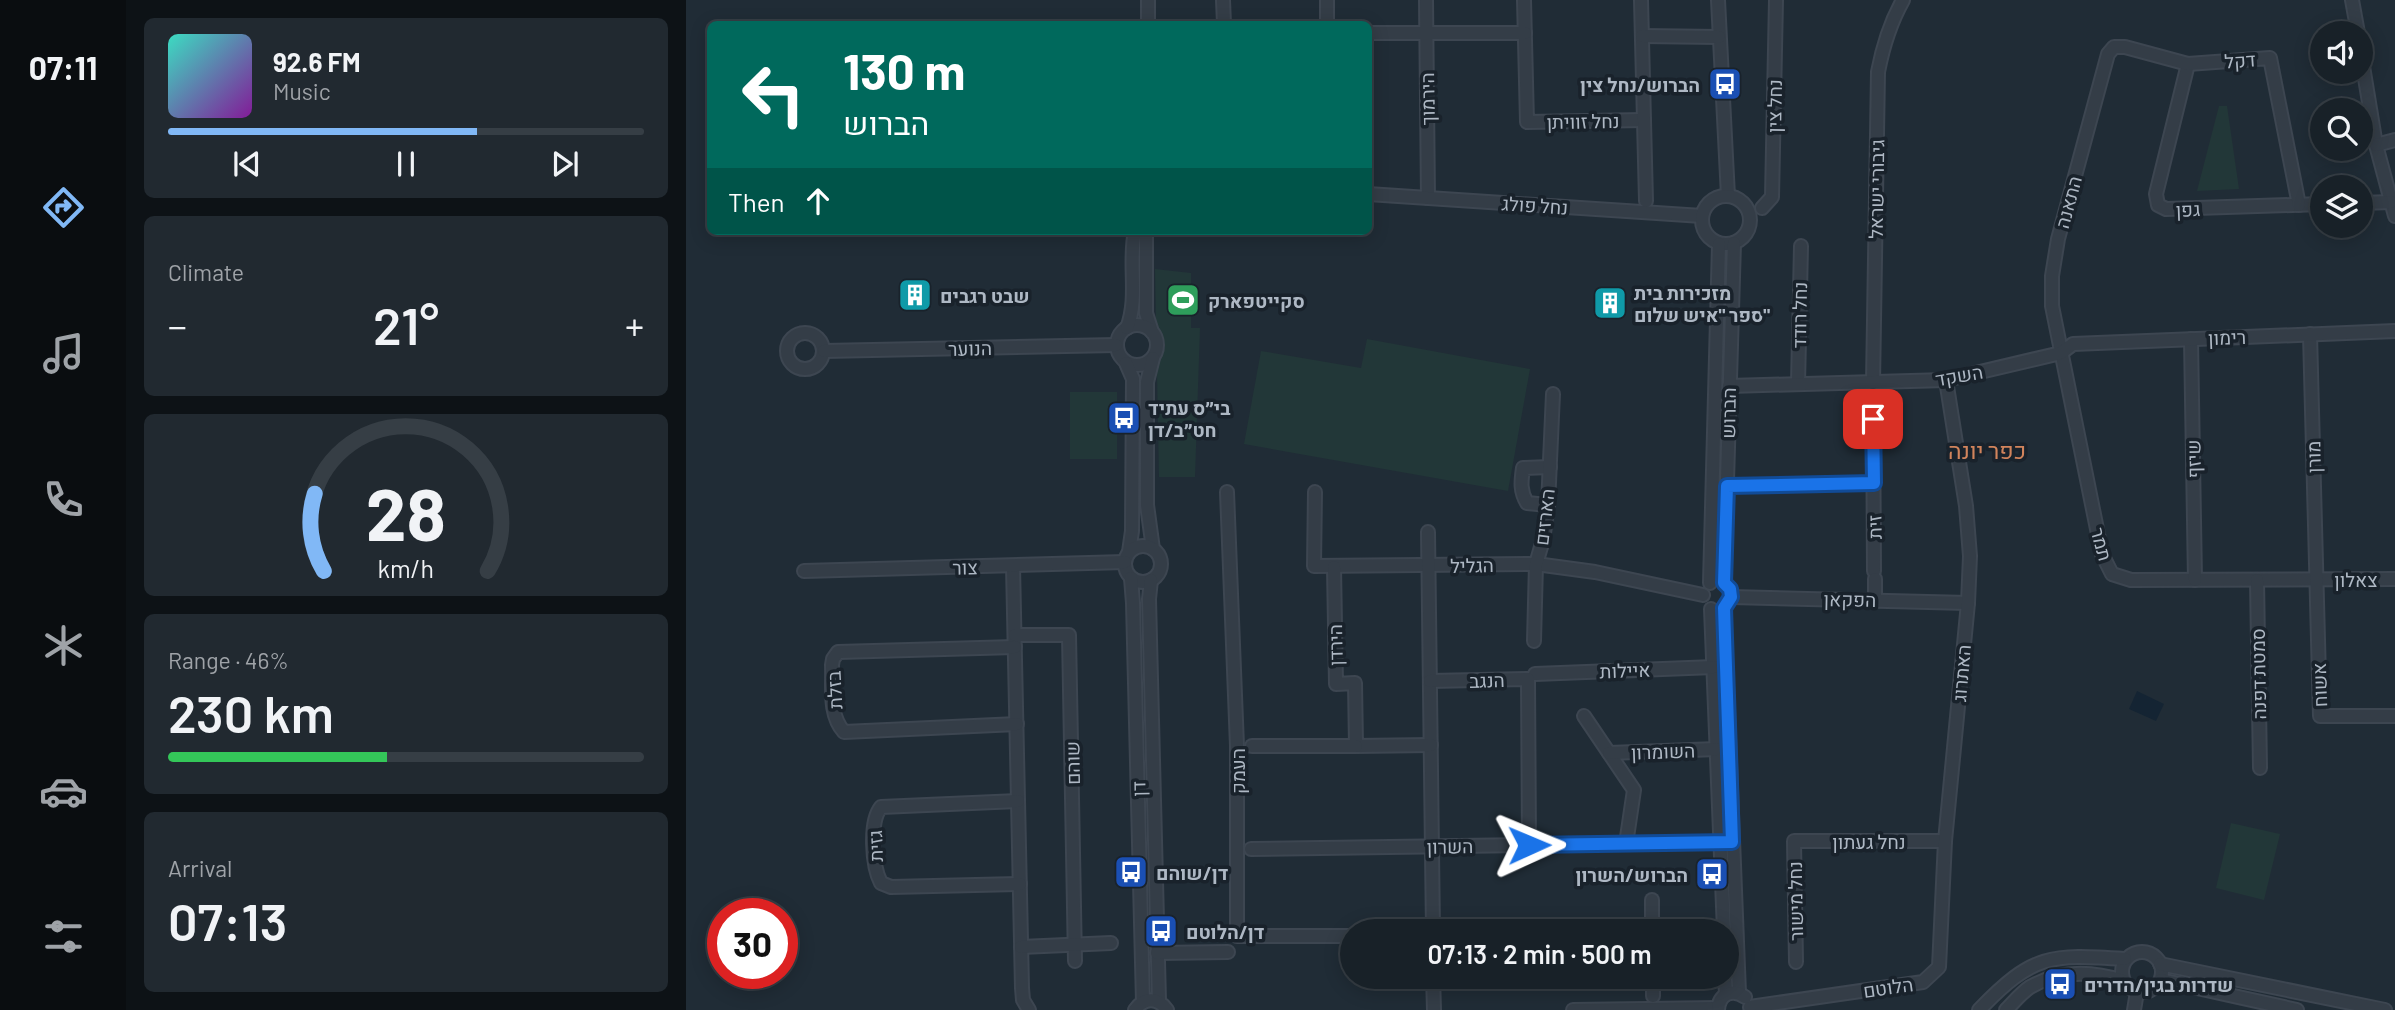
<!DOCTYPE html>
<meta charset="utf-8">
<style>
:root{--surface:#182128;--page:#212930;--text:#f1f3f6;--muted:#9fa3a8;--line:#363e45;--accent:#81b8f6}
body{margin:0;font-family:Barlow,Heebo,sans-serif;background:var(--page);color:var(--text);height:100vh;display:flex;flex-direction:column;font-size:26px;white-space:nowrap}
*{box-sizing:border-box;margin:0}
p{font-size:23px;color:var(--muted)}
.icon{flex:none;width:38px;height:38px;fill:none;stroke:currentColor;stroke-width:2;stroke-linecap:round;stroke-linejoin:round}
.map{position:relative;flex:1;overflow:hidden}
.details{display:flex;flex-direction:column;gap:18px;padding:18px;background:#0d1216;width:560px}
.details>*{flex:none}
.hud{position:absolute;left:21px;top:21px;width:665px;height:214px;border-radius:10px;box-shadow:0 4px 18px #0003,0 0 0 2px var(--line);background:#00695c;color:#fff;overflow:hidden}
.tools{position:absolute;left:1624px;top:21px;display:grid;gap:14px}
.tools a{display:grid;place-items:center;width:63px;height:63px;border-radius:50%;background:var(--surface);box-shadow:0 4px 18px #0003,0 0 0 2px var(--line);font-size:35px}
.speed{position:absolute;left:21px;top:898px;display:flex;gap:14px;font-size:35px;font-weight:700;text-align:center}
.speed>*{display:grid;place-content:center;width:91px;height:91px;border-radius:50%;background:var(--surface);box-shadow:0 4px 18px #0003,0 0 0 2px var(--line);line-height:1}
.speed .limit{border:10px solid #d22;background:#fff;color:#111}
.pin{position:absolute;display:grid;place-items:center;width:60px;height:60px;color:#fff;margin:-30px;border-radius:14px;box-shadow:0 4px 10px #0006}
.me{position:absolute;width:77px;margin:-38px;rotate:89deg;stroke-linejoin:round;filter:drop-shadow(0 0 5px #0008)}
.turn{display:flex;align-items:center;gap:24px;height:147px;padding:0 21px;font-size:32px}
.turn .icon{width:91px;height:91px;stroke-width:2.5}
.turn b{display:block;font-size:49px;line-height:60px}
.then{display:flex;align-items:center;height:66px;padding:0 21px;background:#0003;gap:14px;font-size:26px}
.big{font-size:52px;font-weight:600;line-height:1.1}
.details .widget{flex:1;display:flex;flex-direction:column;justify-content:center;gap:10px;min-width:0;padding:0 24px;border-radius:10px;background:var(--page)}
.details .dial{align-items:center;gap:0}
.dial svg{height:182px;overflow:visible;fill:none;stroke:var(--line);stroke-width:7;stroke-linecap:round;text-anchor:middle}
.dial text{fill:var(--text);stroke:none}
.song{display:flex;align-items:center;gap:21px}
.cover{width:84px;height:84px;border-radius:10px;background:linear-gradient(135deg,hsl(170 70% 55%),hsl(290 70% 35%))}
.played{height:7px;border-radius:4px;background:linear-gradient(90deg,var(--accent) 65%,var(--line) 65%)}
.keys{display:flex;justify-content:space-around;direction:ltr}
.heat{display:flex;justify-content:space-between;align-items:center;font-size:38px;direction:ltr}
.charge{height:10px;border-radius:5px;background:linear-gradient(90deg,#34c759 46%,var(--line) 0)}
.trip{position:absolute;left:654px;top:919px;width:399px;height:70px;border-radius:35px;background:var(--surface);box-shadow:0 4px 18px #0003,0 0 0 2px var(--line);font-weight:600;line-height:70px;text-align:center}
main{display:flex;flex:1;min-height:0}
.tabs{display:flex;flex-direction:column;width:126px;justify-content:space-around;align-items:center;background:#0a0d10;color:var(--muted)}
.tabs .icon{width:49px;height:49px}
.tabs .active{color:var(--accent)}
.tabs b{font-size:32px;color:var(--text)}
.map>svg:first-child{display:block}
.green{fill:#223738}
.water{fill:#142433}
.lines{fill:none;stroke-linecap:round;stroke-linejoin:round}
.minor-casing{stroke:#3d4651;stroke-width:16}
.minor{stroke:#343d47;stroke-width:12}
.route-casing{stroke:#114b97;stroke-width:18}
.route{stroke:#1a73e8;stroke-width:12}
.labels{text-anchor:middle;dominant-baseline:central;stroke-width:7;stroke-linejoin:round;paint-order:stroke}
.street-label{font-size:19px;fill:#aeb8c4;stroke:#19222b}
.poi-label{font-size:19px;font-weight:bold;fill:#aeb8c4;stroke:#19222b;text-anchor:start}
.quarter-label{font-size:23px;fill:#d1845c;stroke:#19222b}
</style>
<main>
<nav class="tabs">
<b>07:11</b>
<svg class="icon active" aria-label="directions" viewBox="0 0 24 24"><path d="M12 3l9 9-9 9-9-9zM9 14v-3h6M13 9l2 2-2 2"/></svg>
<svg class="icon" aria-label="music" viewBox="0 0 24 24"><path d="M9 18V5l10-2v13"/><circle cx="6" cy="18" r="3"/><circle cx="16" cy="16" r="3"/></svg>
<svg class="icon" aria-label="phone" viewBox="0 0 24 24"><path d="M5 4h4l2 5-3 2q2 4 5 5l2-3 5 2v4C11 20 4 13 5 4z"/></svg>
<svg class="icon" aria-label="climate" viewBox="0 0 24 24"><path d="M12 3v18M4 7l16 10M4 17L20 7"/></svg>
<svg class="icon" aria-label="car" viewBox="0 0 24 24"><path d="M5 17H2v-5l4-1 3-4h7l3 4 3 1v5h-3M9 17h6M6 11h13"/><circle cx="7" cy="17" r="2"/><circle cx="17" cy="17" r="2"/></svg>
<svg class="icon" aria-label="filters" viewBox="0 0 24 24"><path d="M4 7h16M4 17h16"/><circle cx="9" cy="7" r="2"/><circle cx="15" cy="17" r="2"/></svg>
</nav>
<section class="details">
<div class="widget">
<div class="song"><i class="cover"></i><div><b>92.6 FM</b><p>Music</p></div></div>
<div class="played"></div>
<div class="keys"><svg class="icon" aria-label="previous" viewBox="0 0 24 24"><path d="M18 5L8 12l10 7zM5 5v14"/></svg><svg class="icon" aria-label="pause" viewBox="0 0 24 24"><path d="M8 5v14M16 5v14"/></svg><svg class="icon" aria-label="next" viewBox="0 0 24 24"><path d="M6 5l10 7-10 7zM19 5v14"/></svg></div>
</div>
<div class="widget"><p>Climate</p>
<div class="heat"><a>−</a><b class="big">21°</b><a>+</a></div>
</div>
<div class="widget dial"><svg viewBox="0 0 100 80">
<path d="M14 69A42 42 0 1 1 86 69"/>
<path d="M14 69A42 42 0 0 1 10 35" stroke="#81b8f6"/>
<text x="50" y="56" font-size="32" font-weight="700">28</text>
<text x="50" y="72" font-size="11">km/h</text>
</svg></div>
<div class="widget"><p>Range · 46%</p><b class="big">230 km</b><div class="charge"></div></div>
<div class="widget"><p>Arrival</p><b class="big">07:13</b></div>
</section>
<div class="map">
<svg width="1709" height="1010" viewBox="0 0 1709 1010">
<rect width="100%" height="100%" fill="#202c36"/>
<g class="green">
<polygon points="1533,106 1541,106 1553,189 1511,191"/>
<polygon points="469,269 505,273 505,328 514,328 509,477 473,477"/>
<polygon points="681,339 844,369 822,491 558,444 575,351 675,368"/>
<rect x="384" y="392" width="47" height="67"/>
<polygon points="1545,823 1594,834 1578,900 1530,888"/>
</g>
<polygon class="water" points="1451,691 1478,704 1470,721 1443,709"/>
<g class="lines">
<defs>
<g id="minor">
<polyline points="537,0 538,24"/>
<polyline points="641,0 641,24"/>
<polyline points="740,0 742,198"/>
<polyline points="838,0 841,122 958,120"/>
<polyline points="955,0 960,201"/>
<polyline points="1032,0 1042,196"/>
<polyline points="1666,0 1672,33"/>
<polyline points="462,24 462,0"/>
<polyline points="682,33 839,33"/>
<polyline points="956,36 1033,37"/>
<polyline points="1675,54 1690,145 1709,216"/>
<polyline points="1502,64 1470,194 1472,205 1480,209 1636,204"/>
<polyline points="1690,145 1709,140"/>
<polyline points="682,194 1016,216"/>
<circle cx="1040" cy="220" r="24"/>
<polyline points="1675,203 1705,202"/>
<polyline points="1613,205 1584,58 1502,64 1439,47 1428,47 1422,54 1372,239 1366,276 1366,306 1416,554 1426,574 1445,580 1709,579"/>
<polyline points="1076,208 1086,197 1090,0"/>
<polyline points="460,231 460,313 466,332"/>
<circle cx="451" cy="345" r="20"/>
<path d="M441,328c12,-31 1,-65 8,-97"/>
<circle cx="119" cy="351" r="18"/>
<polyline points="1624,334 1634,716 1709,716"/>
<polyline points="1505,339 1509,580"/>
<polyline points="138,351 430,345"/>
<polyline points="467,358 461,382 461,505 467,549"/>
<polyline points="440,363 447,379 446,531 443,552"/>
<path d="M1187,383l5,-311c5,-26 12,-49 25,-72"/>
<polyline points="1112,384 1115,246"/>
<polyline points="1043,386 1260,380 1375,353 1387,344 1709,331"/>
<polyline points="1187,398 1188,571"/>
<polyline points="1041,486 1188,483"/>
<polyline points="541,492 551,746 551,936 667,936"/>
<polyline points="629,492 628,566 850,564 909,572 1017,595"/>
<path d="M862,505l-21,-2c-7,-12 -6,-21 -4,-35l27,-1"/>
<polyline points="742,532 747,931"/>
<circle cx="457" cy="564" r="18"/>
<polyline points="327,566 336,988 337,1000 343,1010"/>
<polyline points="648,567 650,684 669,683 670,746 745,745"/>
<polyline points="118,571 439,562"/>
<polyline points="445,578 447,603 457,1002"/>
<polyline points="1189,579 1189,600"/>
<polyline points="465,580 463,599 473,1001"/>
<polyline points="1571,580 1574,768"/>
<polyline points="1024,583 1033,244"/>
<polyline points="1038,583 1048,243"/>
<polyline points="1045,597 1282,603"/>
<polyline points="1038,608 1053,993"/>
<polyline points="1025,609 1038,931"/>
<polyline points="329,635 383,635 389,961"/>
<polyline points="848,641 850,564 857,540 862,505 867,394"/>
<path d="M329,647l-177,5 -5,7 -1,6c1,22 -4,49 12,67l173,-8"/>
<polyline points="849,674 1028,667"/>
<polyline points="744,681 842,679 843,845"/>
<polyline points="898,716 948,790 940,844"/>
<polyline points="566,746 670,746"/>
<polyline points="923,753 1031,749"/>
<path d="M332,801l-137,6c-12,15 -9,59 0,76l10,4 129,-3"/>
<polyline points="565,849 1046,842"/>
<polyline points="966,900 966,931"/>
<polyline points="335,947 425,943"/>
<circle cx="1456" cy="972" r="20"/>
<polyline points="471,953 542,952"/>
<polyline points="1110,962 1108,841 1259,841"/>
<polyline points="1474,964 1699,1010"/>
<polyline points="747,976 748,1010"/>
<polyline points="967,976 967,996"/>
<polyline points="1039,976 1040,994"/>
<polyline points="1475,980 1611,1010"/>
<polyline points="1064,1007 1237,982 1253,967 1259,841 1282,603 1284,556 1280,506 1260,380"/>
<path d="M449,1010c9,-13 23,-13 32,0"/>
<polyline points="887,1010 1032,1008"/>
<path d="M1032,1010c1,-16 14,-22 27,-13"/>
<path d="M1293,1010c54,-56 71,-56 146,-51"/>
<path d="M1320,1010c7,-7 15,-17 24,-23 30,-17 62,-16 93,-6"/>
<polyline points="1448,1010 1451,992"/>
</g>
</defs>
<use href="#minor" class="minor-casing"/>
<use href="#minor" class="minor"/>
</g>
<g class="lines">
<defs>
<polyline id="route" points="843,845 1046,842 1038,608 1045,597 1044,589 1038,583 1041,486 1188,483 1187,419"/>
</defs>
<use href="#route" class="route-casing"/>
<use href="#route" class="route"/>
</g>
<defs>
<symbol id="bus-square" viewBox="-11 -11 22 22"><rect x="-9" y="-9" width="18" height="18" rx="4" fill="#1a4fb4" stroke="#19222b"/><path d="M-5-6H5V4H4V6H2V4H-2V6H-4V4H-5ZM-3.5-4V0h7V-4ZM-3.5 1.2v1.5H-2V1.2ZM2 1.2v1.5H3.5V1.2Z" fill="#fff"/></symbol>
<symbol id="building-square" viewBox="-11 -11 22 22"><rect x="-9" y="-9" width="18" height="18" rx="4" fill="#0f9aa8" stroke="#19222b"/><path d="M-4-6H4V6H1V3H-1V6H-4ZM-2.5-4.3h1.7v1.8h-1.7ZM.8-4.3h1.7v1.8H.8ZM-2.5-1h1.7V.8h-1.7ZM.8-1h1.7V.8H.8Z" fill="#fff"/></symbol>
<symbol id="stadium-square" viewBox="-11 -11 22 22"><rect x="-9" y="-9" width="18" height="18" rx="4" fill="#2e9e5b" stroke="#19222b"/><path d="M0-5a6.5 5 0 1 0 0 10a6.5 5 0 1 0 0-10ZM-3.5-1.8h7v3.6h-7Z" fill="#fff"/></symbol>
</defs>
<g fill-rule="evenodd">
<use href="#bus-square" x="1020" y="65" width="38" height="38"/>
<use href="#building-square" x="210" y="276" width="38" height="38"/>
<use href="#stadium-square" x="478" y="281" width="38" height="38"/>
<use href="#building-square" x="905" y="284" width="38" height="38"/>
<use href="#bus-square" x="419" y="399" width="38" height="38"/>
<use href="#bus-square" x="426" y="853" width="38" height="38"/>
<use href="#bus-square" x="1007" y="855" width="38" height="38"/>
<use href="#bus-square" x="456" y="912" width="38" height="38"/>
<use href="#bus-square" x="1355" y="965" width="38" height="38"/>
</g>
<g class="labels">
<g class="street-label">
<text transform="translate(1554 60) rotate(-4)">דקל</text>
<text transform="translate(741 99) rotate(-91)">הירמוך</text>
<text transform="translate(1088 106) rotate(-89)">נחל צין</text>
<text transform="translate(897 121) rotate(-1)">נחל זוויתן</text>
<text transform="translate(1190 189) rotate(-89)">גיבורי ישראל</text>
<text transform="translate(1382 202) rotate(-75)">התאנה</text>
<text transform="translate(849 205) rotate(4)">נחל פולג</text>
<text transform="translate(1502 209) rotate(-2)">גפן</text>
<text transform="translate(1113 315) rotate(-89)">נחל רודד</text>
<text transform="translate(1541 337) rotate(-2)">רימון</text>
<text transform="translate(284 348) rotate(-1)">הנוער</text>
<text transform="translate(1273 375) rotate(-10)">השקד</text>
<text transform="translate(1042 413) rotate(-89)">הברוש</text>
<text transform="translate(1627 457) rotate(-91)">מורן</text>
<text transform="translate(1507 459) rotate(-91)">שיזף</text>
<text transform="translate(858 517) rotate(-83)">הארזים</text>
<text transform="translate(1188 527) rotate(-91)">זית</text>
<text transform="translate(1416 544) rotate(74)">תמר</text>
<text transform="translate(786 565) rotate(-1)">הגליל</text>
<text transform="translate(279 567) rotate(-1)">צור</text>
<text x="1670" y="579">צאלון</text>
<text transform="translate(1164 599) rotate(1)">הפקאן</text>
<text transform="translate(649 645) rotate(-91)">הירדן</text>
<text transform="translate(939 670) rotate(-2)">איילות</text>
<text transform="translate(1275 673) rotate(-85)">האתרוג</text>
<text transform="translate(1572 674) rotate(-91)">סמטת דפנה</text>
<text transform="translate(801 680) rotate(-2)">הנגב</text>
<text transform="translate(1633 685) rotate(-92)">אשוח</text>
<text transform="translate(148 690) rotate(-93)">בזלת</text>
<text transform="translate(977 751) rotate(-2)">השומרון</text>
<text transform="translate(386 763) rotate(-91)">שוהם</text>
<text transform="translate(551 771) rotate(-90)">העמק</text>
<text transform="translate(452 789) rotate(-91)">דן</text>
<text x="1183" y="841">נחל געתון</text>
<text transform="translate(189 846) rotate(-92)">גזית</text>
<text transform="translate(764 846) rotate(-1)">השרון</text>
<text transform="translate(1109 901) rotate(-91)">נחל מישור</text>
<text transform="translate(1202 987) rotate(-8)">הלוטם</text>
</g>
<g class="poi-label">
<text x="1014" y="84" text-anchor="end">הברוש/נחל צין</text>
<text x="948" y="292">מזכירות בית<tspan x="948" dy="22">ספר "איש שלום"</tspan></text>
<text x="254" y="295">שבט רגבים</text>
<text x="522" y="300">סקייטפארק</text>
<text x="462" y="407">בי״ס עתיד<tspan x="462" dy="22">חט״ב/דן</tspan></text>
<text x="470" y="872">דן/שוהם</text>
<text x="1002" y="874" text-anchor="end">הברוש/השרון</text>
<text x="500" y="931">דן/הלוטם</text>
<text x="1398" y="984">שדרות בגין/הדרים</text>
</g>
<g class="quarter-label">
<text x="1301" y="450">כפר יונה</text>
</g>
</g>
</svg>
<div class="tools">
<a><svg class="icon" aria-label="sound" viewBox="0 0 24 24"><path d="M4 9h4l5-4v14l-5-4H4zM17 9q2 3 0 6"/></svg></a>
<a><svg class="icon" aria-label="search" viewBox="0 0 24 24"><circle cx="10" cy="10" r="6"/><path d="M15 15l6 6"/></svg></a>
<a><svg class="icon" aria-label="layers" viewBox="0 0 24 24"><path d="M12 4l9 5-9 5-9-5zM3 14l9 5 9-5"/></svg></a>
</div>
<div class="speed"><div class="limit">30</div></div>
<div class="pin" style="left:1187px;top:419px;background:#d93025"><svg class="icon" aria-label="arrive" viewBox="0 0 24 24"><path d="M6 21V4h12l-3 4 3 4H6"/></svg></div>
<svg class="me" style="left:843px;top:845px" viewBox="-20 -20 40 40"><path d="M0-17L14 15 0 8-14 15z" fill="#1a73e8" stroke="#fff" stroke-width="4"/></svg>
<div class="trip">07:13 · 2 min · 500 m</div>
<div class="hud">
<div class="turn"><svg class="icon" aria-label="left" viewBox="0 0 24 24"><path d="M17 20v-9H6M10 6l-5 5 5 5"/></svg><div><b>130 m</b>הברוש</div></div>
<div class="then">Then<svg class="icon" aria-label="ahead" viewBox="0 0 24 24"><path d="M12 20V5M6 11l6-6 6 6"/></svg></div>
</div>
</div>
</main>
